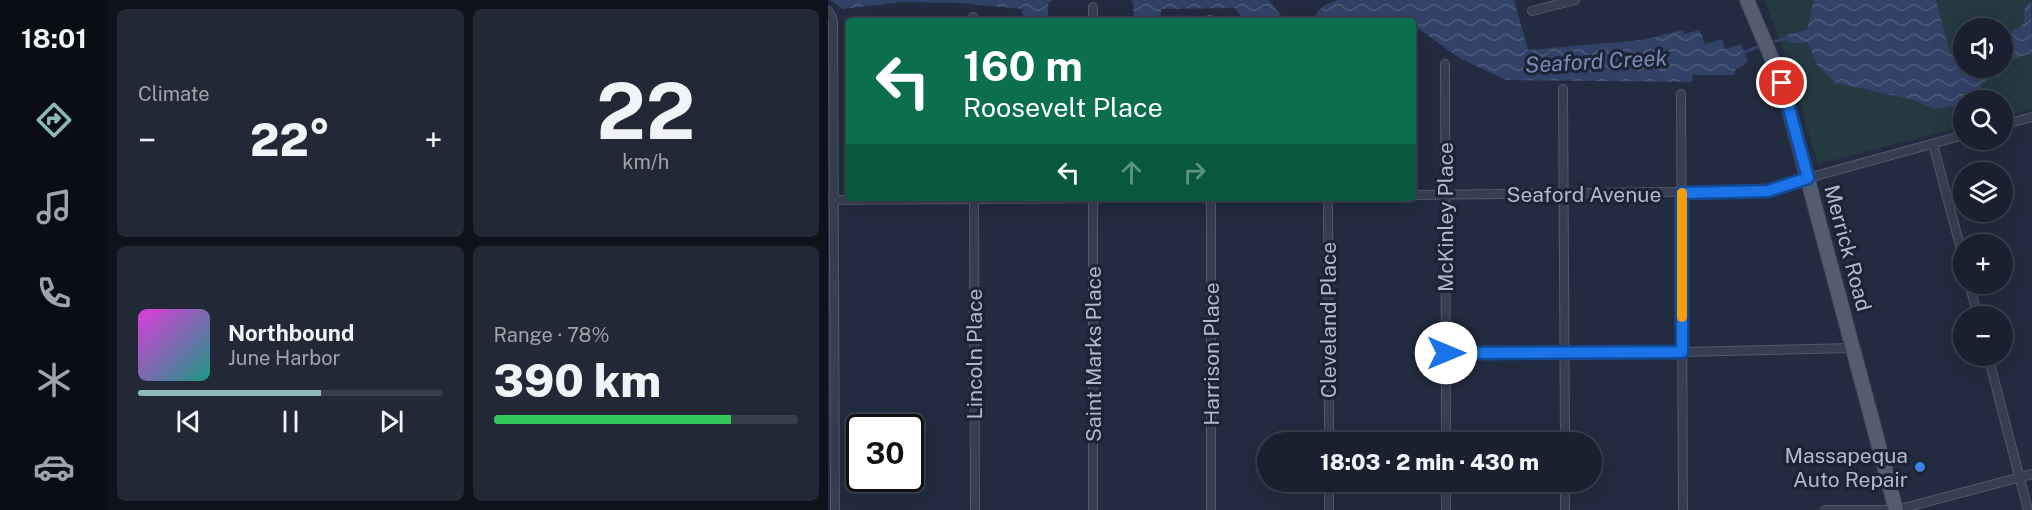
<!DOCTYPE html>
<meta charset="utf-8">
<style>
:root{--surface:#1a202f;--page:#232837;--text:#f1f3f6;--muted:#9fa3aa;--line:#383e4b;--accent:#8bbbb9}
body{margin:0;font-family:"Public Sans",sans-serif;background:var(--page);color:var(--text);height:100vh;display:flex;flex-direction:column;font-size:22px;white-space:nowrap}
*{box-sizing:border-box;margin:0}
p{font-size:20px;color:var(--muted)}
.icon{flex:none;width:33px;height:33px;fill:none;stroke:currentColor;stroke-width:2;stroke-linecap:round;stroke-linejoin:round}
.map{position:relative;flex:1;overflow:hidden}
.sheet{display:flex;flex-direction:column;gap:9px;padding:9px;background:#0e121a;width:720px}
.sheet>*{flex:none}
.banner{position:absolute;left:18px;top:18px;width:570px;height:183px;border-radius:6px;box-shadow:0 6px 24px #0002,0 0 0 2px var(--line);background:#0b6e4f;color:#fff;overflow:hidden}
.tools{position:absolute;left:1125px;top:18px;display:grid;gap:12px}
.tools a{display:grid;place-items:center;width:60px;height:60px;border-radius:50%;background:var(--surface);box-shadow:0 6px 24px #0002,0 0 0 2px var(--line);font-size:30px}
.speed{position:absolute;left:18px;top:414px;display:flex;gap:12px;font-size:30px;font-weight:700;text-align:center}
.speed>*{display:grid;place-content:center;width:78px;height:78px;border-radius:50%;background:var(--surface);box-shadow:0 6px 24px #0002,0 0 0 2px var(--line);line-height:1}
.speed .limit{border:3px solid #111;border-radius:9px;background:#fff;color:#111}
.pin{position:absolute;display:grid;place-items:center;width:51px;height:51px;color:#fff;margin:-26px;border:3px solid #fff;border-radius:50%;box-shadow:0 2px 6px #0007}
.me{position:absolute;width:66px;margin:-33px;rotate:90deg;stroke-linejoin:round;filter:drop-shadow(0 0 4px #0008)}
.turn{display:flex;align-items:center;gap:21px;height:126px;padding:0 18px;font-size:27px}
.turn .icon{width:78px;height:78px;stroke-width:2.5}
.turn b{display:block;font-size:42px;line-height:51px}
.lanes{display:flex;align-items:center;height:57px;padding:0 18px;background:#0003;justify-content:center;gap:30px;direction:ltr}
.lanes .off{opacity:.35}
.big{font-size:45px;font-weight:800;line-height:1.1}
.sheet .tile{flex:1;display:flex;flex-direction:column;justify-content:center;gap:9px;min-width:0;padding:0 21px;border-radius:9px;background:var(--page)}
.sheet .dial{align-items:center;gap:0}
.dial b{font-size:78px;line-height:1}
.song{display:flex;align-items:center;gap:18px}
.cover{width:72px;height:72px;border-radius:9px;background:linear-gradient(135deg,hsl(300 70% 55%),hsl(170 70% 35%))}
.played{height:6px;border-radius:3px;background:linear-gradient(90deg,var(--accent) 60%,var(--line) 60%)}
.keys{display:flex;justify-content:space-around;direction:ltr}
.heat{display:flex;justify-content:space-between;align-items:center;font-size:33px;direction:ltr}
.charge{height:9px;border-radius:4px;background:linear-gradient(90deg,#34c759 78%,var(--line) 0)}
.sheet .tiles{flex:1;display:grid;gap:9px;grid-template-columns:repeat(2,1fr)}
.trip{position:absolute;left:429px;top:432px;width:345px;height:60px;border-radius:30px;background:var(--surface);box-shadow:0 6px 24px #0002,0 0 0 2px var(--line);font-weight:800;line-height:60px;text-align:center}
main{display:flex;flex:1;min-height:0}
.tabs{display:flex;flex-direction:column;width:108px;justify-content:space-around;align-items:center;background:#0a0d13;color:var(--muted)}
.tabs .icon{width:42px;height:42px}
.tabs .current{color:var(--accent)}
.tabs b{font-size:27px;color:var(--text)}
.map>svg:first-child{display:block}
.park{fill:#243a40;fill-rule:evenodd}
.water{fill:url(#water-waves)}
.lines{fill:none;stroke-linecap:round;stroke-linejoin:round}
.stream{stroke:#324266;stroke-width:3}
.street-casing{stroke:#51596a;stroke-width:10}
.primary-casing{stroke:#3f4758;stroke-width:16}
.street{stroke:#363e4f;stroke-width:8}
.primary{stroke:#545c6f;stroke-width:14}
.route-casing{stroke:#114b97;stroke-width:15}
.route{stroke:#1a73e8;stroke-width:10}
.slow{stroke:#f59e0b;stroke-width:10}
.shop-dot{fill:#3f7fe0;stroke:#1b2334;stroke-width:2}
.labels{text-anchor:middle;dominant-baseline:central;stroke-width:6;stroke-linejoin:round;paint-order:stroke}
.street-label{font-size:21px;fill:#b2b9ca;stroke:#1b2334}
.poi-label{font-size:21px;fill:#b2b9ca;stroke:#1b2334;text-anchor:end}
.water-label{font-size:22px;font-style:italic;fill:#778bb4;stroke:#1b2334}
</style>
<main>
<nav class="tabs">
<b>18:01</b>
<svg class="icon current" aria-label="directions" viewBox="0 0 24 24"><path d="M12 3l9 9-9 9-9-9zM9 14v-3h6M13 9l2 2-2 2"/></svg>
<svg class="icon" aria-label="music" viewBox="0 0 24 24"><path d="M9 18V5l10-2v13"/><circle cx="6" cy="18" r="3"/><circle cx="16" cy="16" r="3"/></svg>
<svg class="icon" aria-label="phone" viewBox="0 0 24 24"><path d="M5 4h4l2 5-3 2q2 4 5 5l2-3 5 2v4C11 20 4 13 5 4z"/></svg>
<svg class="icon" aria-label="climate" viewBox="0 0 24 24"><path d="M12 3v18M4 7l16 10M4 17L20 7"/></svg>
<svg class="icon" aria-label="car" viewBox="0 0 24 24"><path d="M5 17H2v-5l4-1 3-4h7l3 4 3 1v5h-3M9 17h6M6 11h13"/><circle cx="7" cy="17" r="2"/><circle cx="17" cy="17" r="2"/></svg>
</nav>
<section class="sheet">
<div class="tiles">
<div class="tile"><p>Climate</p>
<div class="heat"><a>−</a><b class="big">22°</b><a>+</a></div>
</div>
<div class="tile dial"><b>22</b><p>km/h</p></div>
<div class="tile">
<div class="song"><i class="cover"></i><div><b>Northbound</b><p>June Harbor</p></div></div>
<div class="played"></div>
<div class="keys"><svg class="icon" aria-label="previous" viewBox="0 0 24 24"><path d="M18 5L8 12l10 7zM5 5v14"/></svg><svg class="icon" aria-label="pause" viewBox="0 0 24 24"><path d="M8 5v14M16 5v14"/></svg><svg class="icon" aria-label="next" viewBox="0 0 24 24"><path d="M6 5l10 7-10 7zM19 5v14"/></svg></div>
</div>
<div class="tile"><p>Range · 78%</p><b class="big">390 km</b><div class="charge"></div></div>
</div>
</section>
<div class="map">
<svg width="1204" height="510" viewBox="0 0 1204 510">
<defs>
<pattern id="water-waves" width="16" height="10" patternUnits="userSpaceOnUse" patternTransform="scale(1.5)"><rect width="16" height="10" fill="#324266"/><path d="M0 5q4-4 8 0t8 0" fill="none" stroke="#4d5b7b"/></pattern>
</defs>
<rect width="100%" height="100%" fill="#222b3f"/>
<path class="park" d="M936,0h268v109l-29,8 -1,-17h-38l-1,27 -145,37 -35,-116zM1136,28h38v40h-38z"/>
<g class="water">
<polygon points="2,0 225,0 220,3 220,21 195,21 194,9 131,3 74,2 15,9"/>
<polygon points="303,0 441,0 457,21 416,21 407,8 333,9 333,21 306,21 305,2"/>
<polygon points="510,0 686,0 700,50 814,40 855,30 856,34 872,30 877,44 894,39 897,49 913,44 920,62 907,70 906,75 865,75 864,82 678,80 633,59 589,28 585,28 585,21 482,21 495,6"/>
<path d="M986,0h122l14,53 13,11 1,4c6,1 12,6 19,5 8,-1 11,-5 19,-5l1,-23 5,-3 4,-11 13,-8c-3,-9 -1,-16 6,-22l1,53c-24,1 -48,31 -65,46h-3l-2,5 -26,4 -26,-10 -74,-16 -19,-18 -9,-22h-19l-3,-8 21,-5z"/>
</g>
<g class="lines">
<g class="stream">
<polyline points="947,41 961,38"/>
<polyline points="914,53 929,47"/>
</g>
<defs>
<g id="street">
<polyline points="0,11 4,17 5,22 7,510"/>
<polyline points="704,11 747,0"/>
<polyline points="145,17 145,21"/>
<polyline points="382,20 382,21"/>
<polyline points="265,21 265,7"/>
<polyline points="617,64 618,442"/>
<polyline points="735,89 737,442"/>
<polyline points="853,94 855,510"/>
<polyline points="1174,125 1204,117"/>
<polyline points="1105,144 1136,261"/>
<polyline points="585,195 933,191 1136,135"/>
<polyline points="146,198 147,510"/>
<polyline points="383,198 383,510"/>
<polyline points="500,198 501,442"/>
<polyline points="0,200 280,198"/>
<polyline points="1141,284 1150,316"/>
<polyline points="618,353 854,352 1025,348"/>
<polyline points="1160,356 1200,510"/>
<polyline points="501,482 501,510"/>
<polyline points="618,482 618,510"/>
<polyline points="265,510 265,198"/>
<polyline points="737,510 737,482"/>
<polyline points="997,510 1068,510 1204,474"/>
</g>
<polyline id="primary" points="919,0 954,83 1068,510"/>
</defs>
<use href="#street" class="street-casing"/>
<use href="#primary" class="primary-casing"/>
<use href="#street" class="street"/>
<use href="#primary" class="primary"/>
</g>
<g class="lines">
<defs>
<polyline id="route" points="618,353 854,352 854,193 940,191 980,178 954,83"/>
</defs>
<use href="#route" class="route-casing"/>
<use href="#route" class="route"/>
<polyline class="slow" points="854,317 854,193"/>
</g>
<circle class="shop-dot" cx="1092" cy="467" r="6"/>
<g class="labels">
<g class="street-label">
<text x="756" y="194">Seaford Avenue</text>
<text transform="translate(617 217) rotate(-90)">McKinley Place</text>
<text transform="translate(1020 248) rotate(75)">Merrick Road</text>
<text transform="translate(500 320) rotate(-90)">Cleveland Place</text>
<text transform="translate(146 354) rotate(-90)">Lincoln Place</text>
<text transform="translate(265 354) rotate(-90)">Saint Marks Place</text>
<text transform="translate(383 354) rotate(-90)">Harrison Place</text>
</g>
<g class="poi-label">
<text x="1080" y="455">Massapequa<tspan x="1080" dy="24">Auto Repair</tspan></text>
</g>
<g class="water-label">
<text transform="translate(768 61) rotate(-3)">Seaford Creek</text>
</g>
</g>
</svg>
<div class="tools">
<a><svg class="icon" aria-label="sound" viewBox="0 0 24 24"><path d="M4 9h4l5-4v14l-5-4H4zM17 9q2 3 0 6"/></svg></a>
<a><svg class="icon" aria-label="search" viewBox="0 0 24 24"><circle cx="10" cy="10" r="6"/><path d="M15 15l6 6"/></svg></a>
<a><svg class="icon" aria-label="layers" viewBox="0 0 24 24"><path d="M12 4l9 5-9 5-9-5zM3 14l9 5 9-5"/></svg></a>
<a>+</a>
<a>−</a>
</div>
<div class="speed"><div class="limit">30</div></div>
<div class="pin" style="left:954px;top:83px;background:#d93025"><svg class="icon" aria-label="arrive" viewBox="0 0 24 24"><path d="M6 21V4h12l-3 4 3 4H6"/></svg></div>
<svg class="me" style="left:618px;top:353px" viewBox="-20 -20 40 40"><circle r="19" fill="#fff"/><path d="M0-13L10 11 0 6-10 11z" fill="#1a73e8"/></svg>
<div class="trip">18:03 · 2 min · 430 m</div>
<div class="banner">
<div class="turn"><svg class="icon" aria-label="left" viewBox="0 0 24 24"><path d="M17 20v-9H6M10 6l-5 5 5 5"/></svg><div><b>160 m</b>Roosevelt Place</div></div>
<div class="lanes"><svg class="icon" aria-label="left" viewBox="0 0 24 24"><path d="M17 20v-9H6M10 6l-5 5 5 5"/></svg><svg class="icon off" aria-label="ahead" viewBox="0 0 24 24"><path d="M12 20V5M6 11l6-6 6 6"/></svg><svg class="icon off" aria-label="right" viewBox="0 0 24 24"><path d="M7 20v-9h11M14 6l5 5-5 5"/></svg></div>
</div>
</div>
</main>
